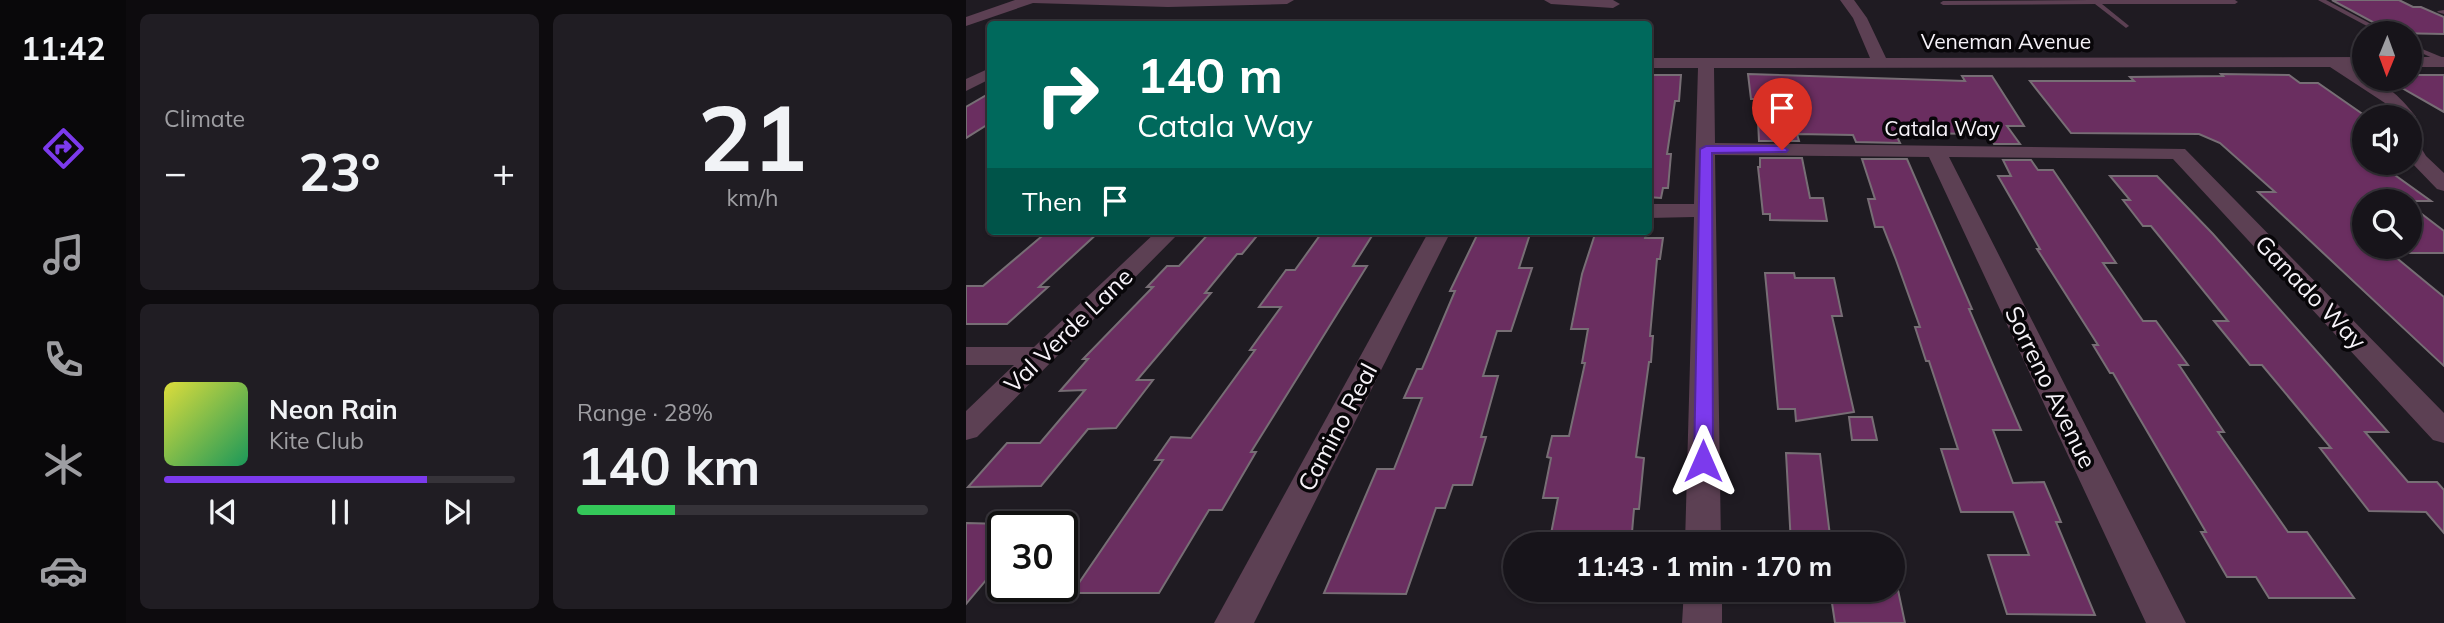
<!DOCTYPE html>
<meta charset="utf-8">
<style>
:root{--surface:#17141a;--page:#201d23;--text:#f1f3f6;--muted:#9e9ea2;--line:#363339;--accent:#7c3aed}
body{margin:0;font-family:Mulish,sans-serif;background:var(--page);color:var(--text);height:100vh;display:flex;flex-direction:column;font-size:26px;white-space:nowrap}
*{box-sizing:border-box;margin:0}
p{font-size:23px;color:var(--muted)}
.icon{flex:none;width:38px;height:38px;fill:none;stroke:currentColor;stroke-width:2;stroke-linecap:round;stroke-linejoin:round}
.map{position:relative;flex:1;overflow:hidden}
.side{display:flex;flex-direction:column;gap:14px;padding:14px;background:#0d0b0e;width:840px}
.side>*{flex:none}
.guide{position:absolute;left:21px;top:21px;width:665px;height:214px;border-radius:7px;box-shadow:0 2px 5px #0004,0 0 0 2px var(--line);background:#00695c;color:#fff;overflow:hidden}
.needle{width:46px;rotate:181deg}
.buttons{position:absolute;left:1386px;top:21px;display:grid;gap:14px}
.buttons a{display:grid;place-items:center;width:70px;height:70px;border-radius:50%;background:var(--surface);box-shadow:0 2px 5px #0004,0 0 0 2px var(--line);font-size:35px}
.speed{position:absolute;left:21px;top:511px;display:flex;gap:14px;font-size:35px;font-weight:700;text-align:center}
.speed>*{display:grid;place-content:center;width:91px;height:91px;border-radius:50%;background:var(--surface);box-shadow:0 2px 5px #0004,0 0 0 2px var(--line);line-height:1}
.speed .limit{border:4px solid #111;border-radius:10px;background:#fff;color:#111}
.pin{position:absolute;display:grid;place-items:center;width:60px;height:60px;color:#fff;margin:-72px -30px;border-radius:50% 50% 50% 0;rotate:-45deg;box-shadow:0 0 7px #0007}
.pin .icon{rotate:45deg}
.me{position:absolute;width:77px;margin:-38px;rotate:0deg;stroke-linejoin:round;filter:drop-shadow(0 0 5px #0008)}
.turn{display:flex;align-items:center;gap:24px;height:147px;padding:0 35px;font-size:32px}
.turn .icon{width:91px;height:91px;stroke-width:2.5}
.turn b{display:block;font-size:49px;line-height:60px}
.then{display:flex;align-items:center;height:66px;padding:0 35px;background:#0003;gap:14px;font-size:26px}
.big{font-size:52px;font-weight:700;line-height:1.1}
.side .tile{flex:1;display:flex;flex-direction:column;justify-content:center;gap:10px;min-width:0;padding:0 24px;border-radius:10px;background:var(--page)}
.side .dial{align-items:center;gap:0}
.dial b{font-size:91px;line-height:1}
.song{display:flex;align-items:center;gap:21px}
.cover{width:84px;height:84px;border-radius:10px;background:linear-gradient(135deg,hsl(60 70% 55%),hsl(150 70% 35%))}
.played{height:7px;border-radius:4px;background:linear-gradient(90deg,var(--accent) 75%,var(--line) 75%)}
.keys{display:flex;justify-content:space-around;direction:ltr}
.heat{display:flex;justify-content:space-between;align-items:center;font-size:38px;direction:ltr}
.charge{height:10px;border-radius:5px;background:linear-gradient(90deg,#34c759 28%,var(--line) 0)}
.side .tiles{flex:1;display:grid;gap:14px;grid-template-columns:repeat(2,1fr)}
.trip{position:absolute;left:537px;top:532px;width:402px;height:70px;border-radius:35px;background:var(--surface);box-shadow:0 2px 5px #0004,0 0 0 2px var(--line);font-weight:700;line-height:70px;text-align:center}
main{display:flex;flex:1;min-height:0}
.menu{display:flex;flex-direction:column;width:126px;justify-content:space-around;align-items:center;background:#09080a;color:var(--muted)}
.menu .icon{width:49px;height:49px}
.menu .current{color:var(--accent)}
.menu b{font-size:32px;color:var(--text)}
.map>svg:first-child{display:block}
.building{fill:#6a2e60;stroke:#776e75;stroke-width:2}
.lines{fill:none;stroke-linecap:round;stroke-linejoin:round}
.lane{fill:#5c4053;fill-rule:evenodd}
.street{fill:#5c4053;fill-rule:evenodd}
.route{fill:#7c3aed;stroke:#51269a;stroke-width:2}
.labels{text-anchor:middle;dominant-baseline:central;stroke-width:7;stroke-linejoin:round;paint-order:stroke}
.far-street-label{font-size:21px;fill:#f6f2f8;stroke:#080609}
.street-label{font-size:24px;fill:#f6f2f8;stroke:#080609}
</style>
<main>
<nav class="menu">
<b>11:42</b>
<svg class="icon current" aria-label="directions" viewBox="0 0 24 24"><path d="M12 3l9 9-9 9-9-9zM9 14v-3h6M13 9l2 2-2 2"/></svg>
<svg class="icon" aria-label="music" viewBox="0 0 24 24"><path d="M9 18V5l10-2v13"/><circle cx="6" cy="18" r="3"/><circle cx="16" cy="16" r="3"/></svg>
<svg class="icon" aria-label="phone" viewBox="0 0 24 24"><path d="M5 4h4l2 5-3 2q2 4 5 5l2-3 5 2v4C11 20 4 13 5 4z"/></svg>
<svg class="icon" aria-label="climate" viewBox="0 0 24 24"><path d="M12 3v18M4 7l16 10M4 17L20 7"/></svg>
<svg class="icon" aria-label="car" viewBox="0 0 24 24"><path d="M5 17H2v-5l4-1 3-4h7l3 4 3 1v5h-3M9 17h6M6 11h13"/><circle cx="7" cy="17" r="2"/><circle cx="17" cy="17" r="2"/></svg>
</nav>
<section class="side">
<div class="tiles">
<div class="tile"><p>Climate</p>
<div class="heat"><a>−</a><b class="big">23°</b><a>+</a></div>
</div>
<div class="tile dial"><b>21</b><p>km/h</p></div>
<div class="tile">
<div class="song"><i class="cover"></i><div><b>Neon Rain</b><p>Kite Club</p></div></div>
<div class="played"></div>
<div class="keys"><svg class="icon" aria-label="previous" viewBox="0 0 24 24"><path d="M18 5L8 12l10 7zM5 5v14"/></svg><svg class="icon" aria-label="pause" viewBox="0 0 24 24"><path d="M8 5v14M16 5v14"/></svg><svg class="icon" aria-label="next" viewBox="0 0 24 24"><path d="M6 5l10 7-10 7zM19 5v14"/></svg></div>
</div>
<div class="tile"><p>Range · 28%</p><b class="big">140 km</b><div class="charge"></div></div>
</div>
</section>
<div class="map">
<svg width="1478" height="623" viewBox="0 0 1478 623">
<rect width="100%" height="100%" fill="#1f1b22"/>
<g class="building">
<polygon points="1366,0 1433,0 1447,7 1455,7 1478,17 1478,34 1427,33"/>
<polygon points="782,74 999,81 996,76 1026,76 1058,126 1041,126 1054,144 1028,144 1022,134 929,133 934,143 890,142 887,135 831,134 833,141 793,141 791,99 785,99"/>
<polygon points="1255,74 1323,75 1334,83 1352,83 1398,115 1398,163 1412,163 1465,201 1398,201 1398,247 1404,247 1413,255 1427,255 1478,297 1478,366 1292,192 1309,192 1254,143 1233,134 1105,133 1064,81 1168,81 1164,77 1257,76"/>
<polygon points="682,75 715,75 713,101 709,101 701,154 705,154 702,188 697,188 695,198 682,197"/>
<polygon points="1444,75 1478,75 1478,112 1429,84 1435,84 1427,79 1444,79"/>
<polygon points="24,93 24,123 0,138 0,107"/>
<polygon points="794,158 836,158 844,198 857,198 861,221 804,220 804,214 797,214 792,167 794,167"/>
<polygon points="896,159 941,159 1006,309 1003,309 1055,430 1027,430 1047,483 1078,482 1095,522 1090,522 1129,615 1041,614 1022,555 1063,555 1047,512 995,512 975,449 992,449 963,361 960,361 949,327 954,327 930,260 917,227 909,227 902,199 909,199"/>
<polygon points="1037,160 1065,160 1072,170 1087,170 1150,263 1137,263 1177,321 1190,321 1222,365 1213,365 1258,432 1252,432 1322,532 1341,532 1388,598 1303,598 1290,577 1261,577 1235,532 1240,532 1147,373 1144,373 1127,345 1132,345 1071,249 1074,249 1032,176 1045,176"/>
<polygon points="1144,176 1191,176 1247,234 1422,432 1399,432 1442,482 1471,482 1478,490 1478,533 1460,512 1403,511 1354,448 1365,448 1296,365 1284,365 1248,321 1262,321 1185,226 1177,226 1157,200 1164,200"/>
<polygon points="1444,205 1478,231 1478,253 1444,253"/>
<polygon points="82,231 134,231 73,287 82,287 41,324 0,324 0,286 17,286"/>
<polygon points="245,231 295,231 276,254 271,254 239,293 245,293 171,380 187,380 150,428 122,429 75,486 2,487 41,443 74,443 119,390 94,391 122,359 117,359 187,287 181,287 201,266 213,266"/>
<polygon points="357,231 409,231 387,266 401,266 285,452 290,452 256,510 243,510 193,593 106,593 197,460 189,460 205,437 225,438 289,350 284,350 315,307 293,307 320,270 329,270"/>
<polygon points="513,231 565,231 553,268 566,268 545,331 531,331 517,376 532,376 515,437 520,437 506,485 487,485 479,508 470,508 440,594 358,593 411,469 428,469 456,398 438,398 451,369 456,369 489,291 484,291"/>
<polygon points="630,231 680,232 679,238 697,238 694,259 691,259 684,336 687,336 685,362 683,362 670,457 678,458 673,509 668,509 665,544 583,544 592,498 577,498 585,458 581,457 586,436 603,436 619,363 616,363 622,329 605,329 616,274"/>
<polygon points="799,273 828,273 829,278 868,278 876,316 866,316 888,412 830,421 829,409 812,409"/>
<polygon points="883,417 906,417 911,440 886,440"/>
<polygon points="820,453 854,454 865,544 825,544"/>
<polygon points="0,523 37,524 37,560 0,604"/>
<polygon points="864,590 932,590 939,623 869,623"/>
</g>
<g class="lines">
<g class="lane">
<polygon points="1124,0 1269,0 1272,2 1269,4 1136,4 1162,25 1163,26 1160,28 1129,4 977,5 974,3 977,1"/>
<polygon points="1352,0 1360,0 1422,33 1414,33"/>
<polygon points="1478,10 1478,14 1471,12 1472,11"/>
<polygon points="1444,44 1478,58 1478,63 1444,48"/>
</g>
<g class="street">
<polygon points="49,0 328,0 321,4 202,7 67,3 0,26 0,17"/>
<polygon points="578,0 647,0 654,4 647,8 585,4"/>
<path d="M874,0h14l13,18 19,40 478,-1v10h-12l12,8v4c20,0 41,23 52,38l-3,4 -3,1v-5h-13l-12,-14 -55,-36 -616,1 1,75 470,6 259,264v30l-11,-3 -260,-281 -224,-2 237,466h-40l-217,-466 -214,-2 6,389h-36l9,-327 -46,1v-14h46l4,-136h-50v-10h222l-17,-40z"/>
<rect x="1444" y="57" width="34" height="10"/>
<polygon points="24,68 24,79 0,91 0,79"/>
<polygon points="1444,139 1451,141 1460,156 1478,173 1478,191 1471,189 1444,161"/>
<polygon points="191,231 215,231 11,437 0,440 0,411 48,365 0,365 0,347 68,347"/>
<polygon points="463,231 485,231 288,623 248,623"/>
<polygon points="718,590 756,590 756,623 716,623"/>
</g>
</g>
<polygon class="route" points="816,146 822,150 820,152 746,153 747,461 744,466 737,468 730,466 728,461 734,149 740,146"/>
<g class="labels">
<g class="far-street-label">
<text x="1040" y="41">Veneman Avenue</text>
<text x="976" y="128">Catala Way</text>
</g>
<g class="street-label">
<text transform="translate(1345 292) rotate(46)">Ganado Way</text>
<text transform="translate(102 330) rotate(-44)">Val Verde Lane</text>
<text transform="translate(1085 387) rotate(64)">Sorreno Avenue</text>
<text transform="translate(371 427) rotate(-62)">Camino Real</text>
</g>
</g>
</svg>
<div class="buttons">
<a><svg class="needle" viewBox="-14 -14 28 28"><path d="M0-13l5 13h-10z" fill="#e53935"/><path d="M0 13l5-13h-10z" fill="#9e9ea2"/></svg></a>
<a><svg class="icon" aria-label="sound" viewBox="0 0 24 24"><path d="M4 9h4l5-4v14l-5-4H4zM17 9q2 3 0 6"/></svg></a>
<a><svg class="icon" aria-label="search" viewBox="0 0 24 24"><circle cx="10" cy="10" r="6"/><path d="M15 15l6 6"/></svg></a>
</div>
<div class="speed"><div class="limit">30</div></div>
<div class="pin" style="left:816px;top:150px;background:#d93025"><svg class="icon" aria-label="arrive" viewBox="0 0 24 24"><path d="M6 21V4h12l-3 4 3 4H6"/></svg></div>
<svg class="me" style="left:737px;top:461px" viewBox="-20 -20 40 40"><path d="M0-17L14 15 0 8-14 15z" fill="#7c3aed" stroke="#fff" stroke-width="4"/></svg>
<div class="trip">11:43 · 1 min · 170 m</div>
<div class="guide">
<div class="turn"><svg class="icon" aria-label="right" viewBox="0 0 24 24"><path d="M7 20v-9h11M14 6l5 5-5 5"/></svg><div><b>140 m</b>Catala Way</div></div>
<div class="then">Then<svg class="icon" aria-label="arrive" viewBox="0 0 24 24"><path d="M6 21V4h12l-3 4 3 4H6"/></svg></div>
</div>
</div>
</main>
